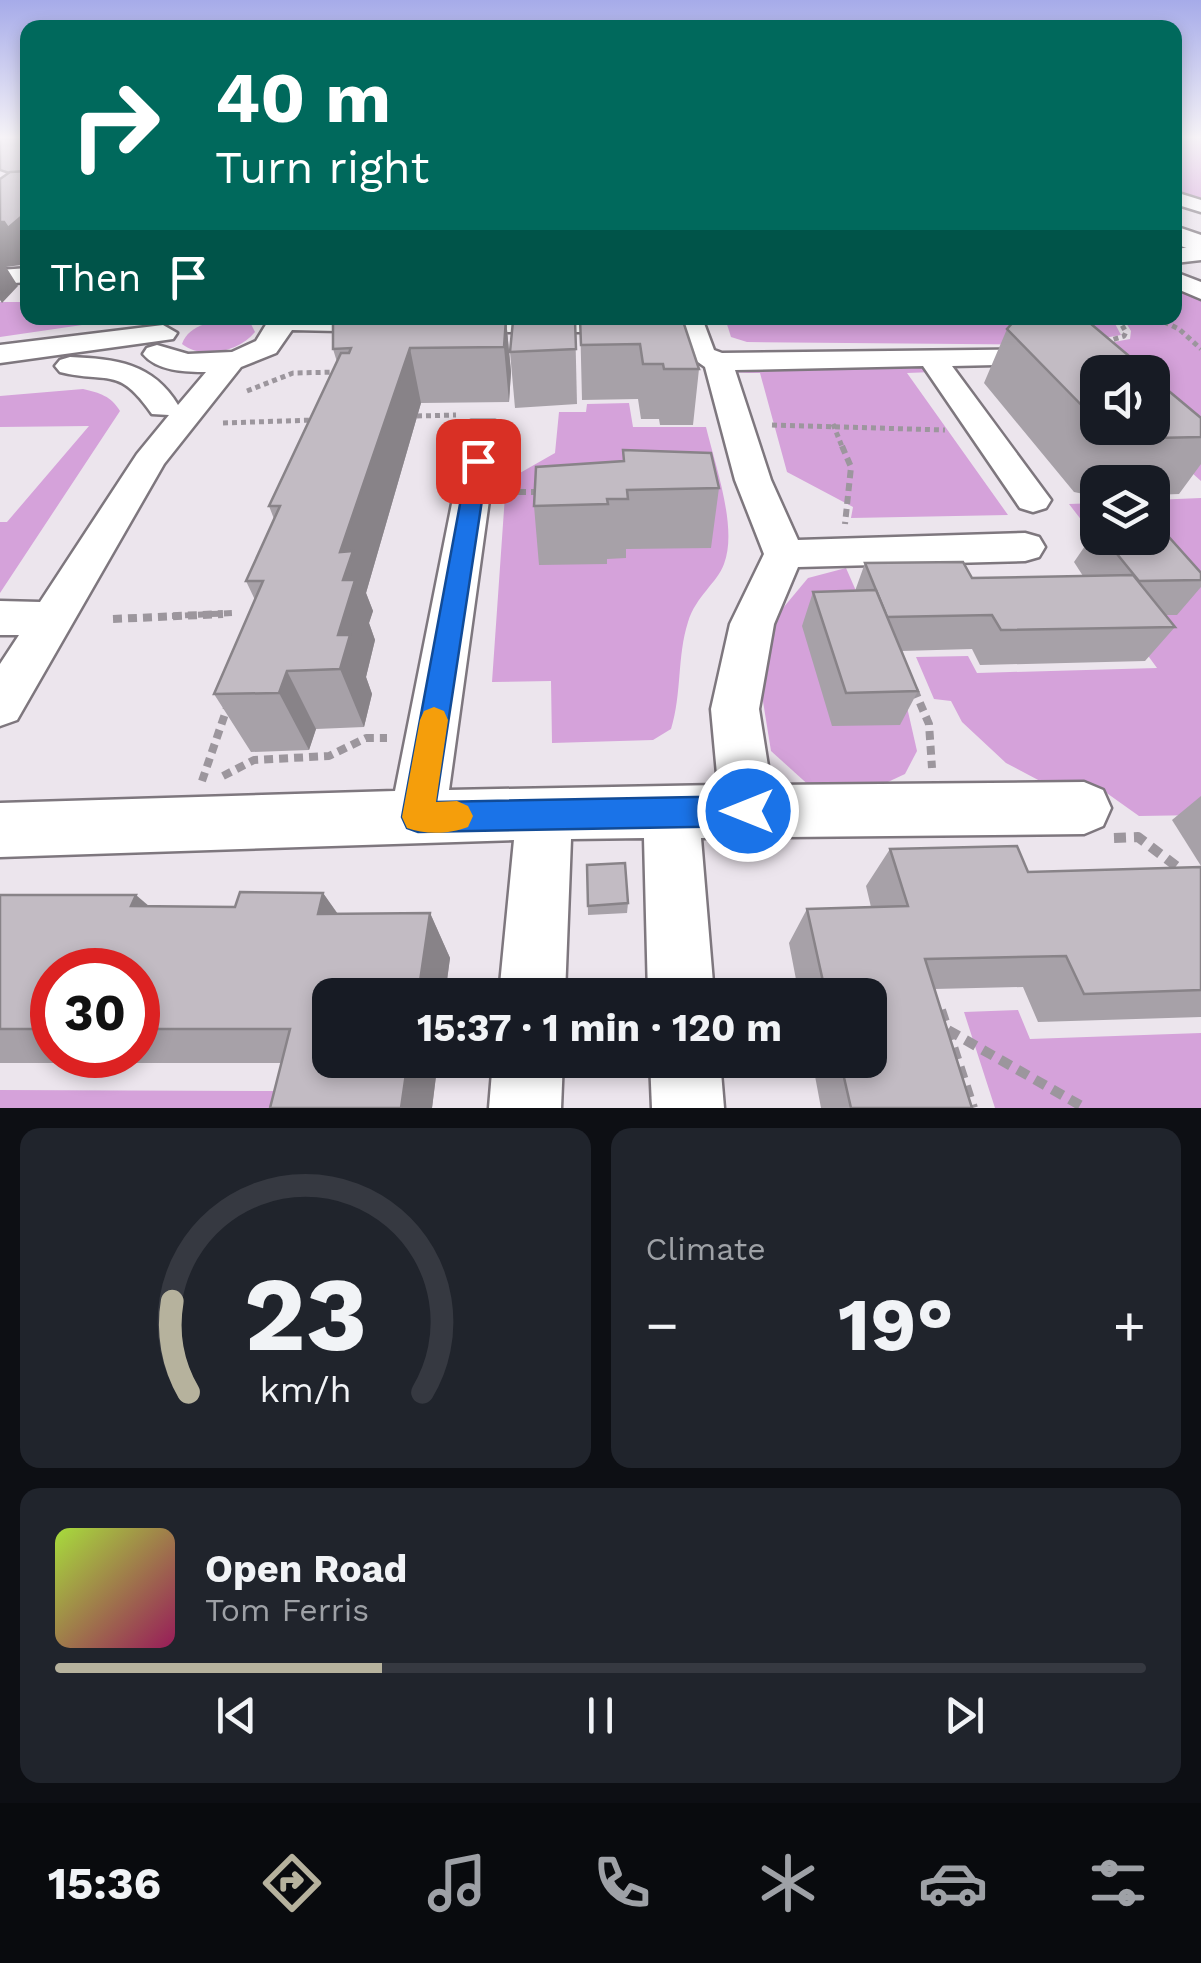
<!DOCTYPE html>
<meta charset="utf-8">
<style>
:root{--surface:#171b24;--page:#20242c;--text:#f1f3f6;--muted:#9ea1a6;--line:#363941;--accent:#b6b29d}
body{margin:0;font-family:"Work Sans",sans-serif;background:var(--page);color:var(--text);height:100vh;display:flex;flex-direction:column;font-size:38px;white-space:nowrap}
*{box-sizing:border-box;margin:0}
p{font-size:32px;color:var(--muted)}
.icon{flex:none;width:55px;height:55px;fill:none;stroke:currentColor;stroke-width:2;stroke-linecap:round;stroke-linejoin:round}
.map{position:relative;height:1108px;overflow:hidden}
.side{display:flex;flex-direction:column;gap:20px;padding:20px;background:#0d0f14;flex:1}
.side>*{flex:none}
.top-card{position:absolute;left:20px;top:20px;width:1162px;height:305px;border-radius:20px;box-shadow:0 5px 15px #0003;background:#00695c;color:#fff;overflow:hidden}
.buttons{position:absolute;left:1080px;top:355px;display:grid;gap:20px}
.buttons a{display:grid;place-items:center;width:90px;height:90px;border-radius:20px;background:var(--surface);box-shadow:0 5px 15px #0003;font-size:50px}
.speed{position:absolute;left:30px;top:948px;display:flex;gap:20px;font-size:50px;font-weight:700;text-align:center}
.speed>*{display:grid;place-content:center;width:130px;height:130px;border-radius:50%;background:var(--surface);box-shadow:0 5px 15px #0003;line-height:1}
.speed .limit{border:15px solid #d22;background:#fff;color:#111}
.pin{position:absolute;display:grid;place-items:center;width:85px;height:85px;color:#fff;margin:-42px;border-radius:20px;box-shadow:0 5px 15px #0006}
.me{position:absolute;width:110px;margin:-55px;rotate:270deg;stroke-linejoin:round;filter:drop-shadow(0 0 8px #0008)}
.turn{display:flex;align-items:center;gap:35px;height:210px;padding:0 30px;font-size:45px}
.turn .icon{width:130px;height:130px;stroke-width:2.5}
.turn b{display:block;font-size:70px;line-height:85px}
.then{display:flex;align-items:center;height:95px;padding:0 30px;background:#0003;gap:20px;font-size:38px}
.big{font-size:75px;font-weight:700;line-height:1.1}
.side .tile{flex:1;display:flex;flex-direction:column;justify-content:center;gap:15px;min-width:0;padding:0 35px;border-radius:20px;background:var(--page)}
.side .dial{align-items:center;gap:0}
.dial svg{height:260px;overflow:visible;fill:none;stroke:var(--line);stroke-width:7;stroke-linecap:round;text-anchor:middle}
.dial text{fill:var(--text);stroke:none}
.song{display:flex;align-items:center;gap:30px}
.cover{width:120px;height:120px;border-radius:15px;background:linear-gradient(135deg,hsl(80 70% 55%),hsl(330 70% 35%))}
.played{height:10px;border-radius:5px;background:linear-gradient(90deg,var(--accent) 30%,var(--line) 30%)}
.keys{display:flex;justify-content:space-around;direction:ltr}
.heat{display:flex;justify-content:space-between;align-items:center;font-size:55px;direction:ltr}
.side .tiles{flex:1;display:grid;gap:20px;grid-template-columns:1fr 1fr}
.tile:last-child{grid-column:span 2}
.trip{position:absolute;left:312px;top:978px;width:575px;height:100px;border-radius:20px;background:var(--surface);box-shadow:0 5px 15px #0003;font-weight:700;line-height:100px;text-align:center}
.dock{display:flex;height:160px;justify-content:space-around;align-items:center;background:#090b0e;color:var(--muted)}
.dock .icon{width:70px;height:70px}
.dock .current{color:var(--accent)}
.dock b{font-size:45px;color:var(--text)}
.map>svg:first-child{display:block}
.green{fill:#d5a2da}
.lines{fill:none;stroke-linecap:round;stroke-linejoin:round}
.minor-casing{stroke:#7e777e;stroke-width:5}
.major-casing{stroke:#7e777e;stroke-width:5}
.path-far3{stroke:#9c969d;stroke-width:5;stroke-dasharray:5 4;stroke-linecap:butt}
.path-far2{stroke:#9c969d;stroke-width:6;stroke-dasharray:8 5;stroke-linecap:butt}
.path-far1{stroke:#9c969d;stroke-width:8;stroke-dasharray:9 6;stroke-linecap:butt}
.path{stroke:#9c969d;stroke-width:10;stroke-dasharray:12 8;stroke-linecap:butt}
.minor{fill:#fff;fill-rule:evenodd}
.major{fill:#fff;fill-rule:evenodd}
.wall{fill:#a7a1a8;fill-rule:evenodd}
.shaded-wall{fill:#888388}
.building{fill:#c2bbc3;stroke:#888388;stroke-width:2.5}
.route{fill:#1a73e8;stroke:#114b97;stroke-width:2.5}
.slow{fill:#f59e0b}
</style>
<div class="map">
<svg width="1201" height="1108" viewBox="0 0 1201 1108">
<rect width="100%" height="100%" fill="#ece5ed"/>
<g class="green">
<polygon points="1175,137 1201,137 1201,199 1175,193"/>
<polygon points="1175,286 1201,298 1201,481 1142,428 1152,428 1152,372 1098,372 1059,352 1130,339 1131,331 1123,318 1175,318"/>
<polygon points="0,302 27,302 28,318 130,318 0,337"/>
<polygon points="725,318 1112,318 1121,335 1065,345 747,342 731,337"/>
<path d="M237,320l14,4 4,8c-16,20 -53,28 -73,12 7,-21 35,-24 55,-24z"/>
<polygon points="919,363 933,372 907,373 1008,515 851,518 853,507 787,472 760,373 729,373"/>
<path d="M83,389c17,4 28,7 37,22l-120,182v-71h7l82,-96 -89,1v-31z"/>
<path d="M629,403l4,24h73c9,38 32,101 18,137 -7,19 -28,32 -36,58 -11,34 -6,72 -17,107l-18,11 -101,3 -1,-62 -59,1 14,-201 49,-28 4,-41h27l1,-8z"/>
<polygon points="1201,498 1201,815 1139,816 1101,789 1059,791 1006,763 962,722 951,701 934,699 916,657 968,656 977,673 1157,668 1125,624 1160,622 1069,504 1097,503 1098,538 1152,538 1153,500"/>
<polygon points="846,568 907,707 917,751 905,774 860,795 813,789 771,751 760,683 773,620 808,578"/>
<polygon points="1018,1010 1030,1039 1201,1033 1201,1108 995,1108 964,1012"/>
<polygon points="0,1090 289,1091 284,1108 0,1108"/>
</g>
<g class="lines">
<defs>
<g id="minor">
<polygon points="1175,192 1201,200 1201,212 1175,204"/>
<polygon points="1201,246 1201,260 1175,263 1175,249"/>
<polygon points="28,268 28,282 0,284 0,270"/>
<polygon points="1175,272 1201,282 1201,299 1175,288"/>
<path d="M270,318h122l7,6 -13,8 -94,-2 -16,23 -35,14 -77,97 -147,256 -17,6v-62l19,-29h-19v-34l40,1 97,-148 32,-39 -17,-1c-34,-49 -43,-30 -92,-42l-5,-6 5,-6 10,-3c46,2 83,6 108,48l28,-33c-21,0 -49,-1 -63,-18l4,-6 10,-3 31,9 44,-2 24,-11z"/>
<polygon points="454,318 642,318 649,324 636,332 445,332 441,326"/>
<polygon points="676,318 702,318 714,350 722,353 1057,349 1061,355 1057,361 1047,364 952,366 1051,500 1046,508 1033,512 1020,508 923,366 735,370 771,480 798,540 1025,533 1039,537 1045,547 1039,557 1025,561 798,567 774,624 759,709 771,785 1084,782 1103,790 1111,808 1103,826 1084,834 701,838 714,995 648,995 644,838 571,839 565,995 499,995 514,840 0,857 0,803 395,791 467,428 471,421 495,421 499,428 449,790 718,785 711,709 730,624 764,554 735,480 705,367 688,355"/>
<polygon points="163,325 177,333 173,339 0,363 0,345"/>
<polygon points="493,1060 563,1060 561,1108 489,1108"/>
<polygon points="650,1060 720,1060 724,1108 652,1108"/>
</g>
<polygon id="major" points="1175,226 1201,235 1201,253 1175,244"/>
</defs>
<use href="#minor" class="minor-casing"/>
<use href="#major" class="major-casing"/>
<g class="path-far3">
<polyline points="1156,318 1179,329 1201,349"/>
<polyline points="1105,342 1124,336 1126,332 1118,318"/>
<polyline points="247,391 293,373 341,372"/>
<polyline points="417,416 456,415"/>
<polyline points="223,423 315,420"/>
<polyline points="833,424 843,449"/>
<polyline points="772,425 945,430"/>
</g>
<g class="path-far2">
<polyline points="842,446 851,467 845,524"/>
<polyline points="505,492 542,492"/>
<polyline points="172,616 234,613"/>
</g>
<g class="path-far1">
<polyline points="113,619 223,614"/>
<polyline points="914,689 929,724 932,768"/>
<polyline points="223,776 254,760 329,756 366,738 387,738"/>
<polyline points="202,781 227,708"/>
</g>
<g class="path">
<polyline points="1114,838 1138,837 1184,872"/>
<polyline points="941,1010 973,1108"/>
<polyline points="948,1030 1085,1108"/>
</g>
<use href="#minor" class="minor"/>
<use href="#major" class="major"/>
</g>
<g class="wall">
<polygon points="580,318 699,369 693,425 660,425 659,419 641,419 638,399 582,400"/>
<polygon points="506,319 511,372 509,402 421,403 366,593 373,611 369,623 375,640 366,677 372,694 364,727 316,729 309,750 251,752 214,694 255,600 246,581 274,519 269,506 337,362 333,349"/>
<polygon points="575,320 577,404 515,408 510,352"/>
<polygon points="1007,329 1098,372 1098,428 1152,428 1201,418 1201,464 1179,494 1152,495 1152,482 1098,482 1098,497 1074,492 984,383"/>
<polygon points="623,450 719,488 711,548 626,549 626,558 607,559 607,564 539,565 534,506 623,461"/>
<polygon points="1098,527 1098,538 1152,538 1201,573 1201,587 1177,615 1165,615 1175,627 1145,661 980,665 972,649 901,651 918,691 900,725 832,726 802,626 813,592 855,591 865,563 972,578 1083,576 1074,562"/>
<polygon points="1201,796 1201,866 1172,820"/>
<polygon points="890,849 1028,872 1201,867 1201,1017 1038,1022 1023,987 934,989 972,1108 821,1108 812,1060 870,1060 870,995 799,995 789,943 807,909 871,907 866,886"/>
<polygon points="587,865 628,903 627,913 588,915"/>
<path d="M323,893l15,21 92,-1 20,45 -5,37h-115v65h108l-6,48h-162l11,-45h-281v-168l149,11 86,1zM52,970h86v85h-86z"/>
</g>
<g class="shaded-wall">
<polygon points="28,211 28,264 6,267 18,286 2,303 0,300 0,222"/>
<polygon points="506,319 511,372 509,402 504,347"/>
<polygon points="410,348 421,403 366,593 373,611 369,623 375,640 366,677 372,694 364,727 340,669 338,635 343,580 340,552"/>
<polygon points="287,671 316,729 309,750 279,693"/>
<polygon points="323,893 355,939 318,914"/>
<polygon points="136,895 190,941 131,906"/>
<polygon points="430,913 450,958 445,995 418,995"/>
<polygon points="408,1060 438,1060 432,1108 401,1108"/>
</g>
<g class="building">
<polygon points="28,137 28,171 9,173 0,170 0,139"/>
<polygon points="28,171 28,211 8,228 4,222 0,222 0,179 10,172"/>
<polygon points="580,318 682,318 699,369 664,369 663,364 643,364 640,344 581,345"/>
<polygon points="1017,318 1084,318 1148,372 1098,372 1098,422 1007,329"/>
<polygon points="506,319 504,347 410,348 340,552 353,551 343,580 355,580 338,635 350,635 340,669 287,671 279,693 214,694 263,581 246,581 280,506 269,506 341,353 349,353 351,348 333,349 333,322"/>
<polygon points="575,320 576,349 510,352 513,321"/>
<polygon points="1152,377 1201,418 1201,437 1155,438 1152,443 1109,434 1103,428 1152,428"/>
<polygon points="623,450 711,453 719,488 627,490 628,499 607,499 608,504 534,506 536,467 624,461"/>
<polygon points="1152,526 1159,526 1201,573 1201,580 1139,581 1104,538 1152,538"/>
<polygon points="963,562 972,578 1133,575 1175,627 1001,630 992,615 887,617 865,563"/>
<polygon points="876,590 918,691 846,693 813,592"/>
<polygon points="1017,846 1028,872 1201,867 1201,990 1084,994 1066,956 925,959 972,1108 851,1108 840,1060 870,1060 870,995 826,995 807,909 908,906 890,849"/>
<polygon points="625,863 628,903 588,906 587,865"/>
<polygon points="240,892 323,893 318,914 430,913 418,995 330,995 330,1060 408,1060 401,1108 270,1108 290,1029 138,1029 138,970 52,970 52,1029 0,1029 0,895 136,895 131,906 235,907"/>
</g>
<linearGradient id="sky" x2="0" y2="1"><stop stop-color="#a6abe9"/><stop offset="0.47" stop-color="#f6f3f7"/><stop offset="1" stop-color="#f6f3f7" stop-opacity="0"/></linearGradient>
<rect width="1201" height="293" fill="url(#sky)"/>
<polygon class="route" points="478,455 488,461 436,802 748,796 759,800 764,811 759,821 748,826 418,832 407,828 402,817 468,461"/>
<path class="slow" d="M434,707l10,4 4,9 -12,82 21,-1 11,5 5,10 -5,11c-18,7 -43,8 -61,1l-5,-11 18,-97 4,-9z"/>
</svg>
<div class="buttons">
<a><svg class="icon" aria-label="sound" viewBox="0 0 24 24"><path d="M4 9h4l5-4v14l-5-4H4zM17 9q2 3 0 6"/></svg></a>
<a><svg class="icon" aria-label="layers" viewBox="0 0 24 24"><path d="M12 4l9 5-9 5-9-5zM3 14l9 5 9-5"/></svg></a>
</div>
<div class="speed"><div class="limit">30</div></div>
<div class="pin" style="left:478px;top:461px;background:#d93025"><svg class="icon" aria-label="arrive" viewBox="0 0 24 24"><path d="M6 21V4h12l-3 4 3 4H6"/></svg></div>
<svg class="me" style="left:748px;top:811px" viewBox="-20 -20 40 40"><circle r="17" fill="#1a73e8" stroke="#fff" stroke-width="3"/><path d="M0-11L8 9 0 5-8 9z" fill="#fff"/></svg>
<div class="trip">15:37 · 1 min · 120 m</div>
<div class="top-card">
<div class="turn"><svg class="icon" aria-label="right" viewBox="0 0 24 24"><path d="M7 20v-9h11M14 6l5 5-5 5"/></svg><div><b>40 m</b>Turn right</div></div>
<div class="then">Then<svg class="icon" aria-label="arrive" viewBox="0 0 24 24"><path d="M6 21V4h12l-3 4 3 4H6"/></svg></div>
</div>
</div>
<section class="side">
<div class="tiles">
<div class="tile dial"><svg viewBox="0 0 100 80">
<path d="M14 69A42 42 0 1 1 86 69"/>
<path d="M14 69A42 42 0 0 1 9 41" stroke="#b6b29d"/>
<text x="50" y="56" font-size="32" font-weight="700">23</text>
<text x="50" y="72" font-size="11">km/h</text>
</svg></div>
<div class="tile"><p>Climate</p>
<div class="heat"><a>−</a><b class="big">19°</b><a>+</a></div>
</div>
<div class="tile">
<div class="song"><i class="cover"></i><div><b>Open Road</b><p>Tom Ferris</p></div></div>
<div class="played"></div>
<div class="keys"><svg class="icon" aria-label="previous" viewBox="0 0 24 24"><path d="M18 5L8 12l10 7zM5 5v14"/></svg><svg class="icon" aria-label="pause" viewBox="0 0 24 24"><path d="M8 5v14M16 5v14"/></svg><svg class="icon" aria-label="next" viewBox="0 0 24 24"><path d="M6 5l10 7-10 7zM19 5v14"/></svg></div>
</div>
</div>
</section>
<nav class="dock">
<b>15:36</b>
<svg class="icon current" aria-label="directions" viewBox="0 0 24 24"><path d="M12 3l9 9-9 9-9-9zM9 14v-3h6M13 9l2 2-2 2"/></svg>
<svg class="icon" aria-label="music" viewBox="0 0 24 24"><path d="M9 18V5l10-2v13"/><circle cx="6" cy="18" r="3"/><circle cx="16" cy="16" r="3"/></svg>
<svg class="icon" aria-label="phone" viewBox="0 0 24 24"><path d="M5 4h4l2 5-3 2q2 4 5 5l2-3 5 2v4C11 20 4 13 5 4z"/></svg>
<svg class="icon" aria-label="climate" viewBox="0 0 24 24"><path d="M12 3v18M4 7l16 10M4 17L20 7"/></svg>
<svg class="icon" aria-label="car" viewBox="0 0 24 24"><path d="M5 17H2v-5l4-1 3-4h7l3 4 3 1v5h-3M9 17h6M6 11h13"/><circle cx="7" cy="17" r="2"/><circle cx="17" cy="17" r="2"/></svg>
<svg class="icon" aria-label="filters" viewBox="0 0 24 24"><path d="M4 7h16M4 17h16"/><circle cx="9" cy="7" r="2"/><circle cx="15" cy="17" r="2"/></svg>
</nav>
